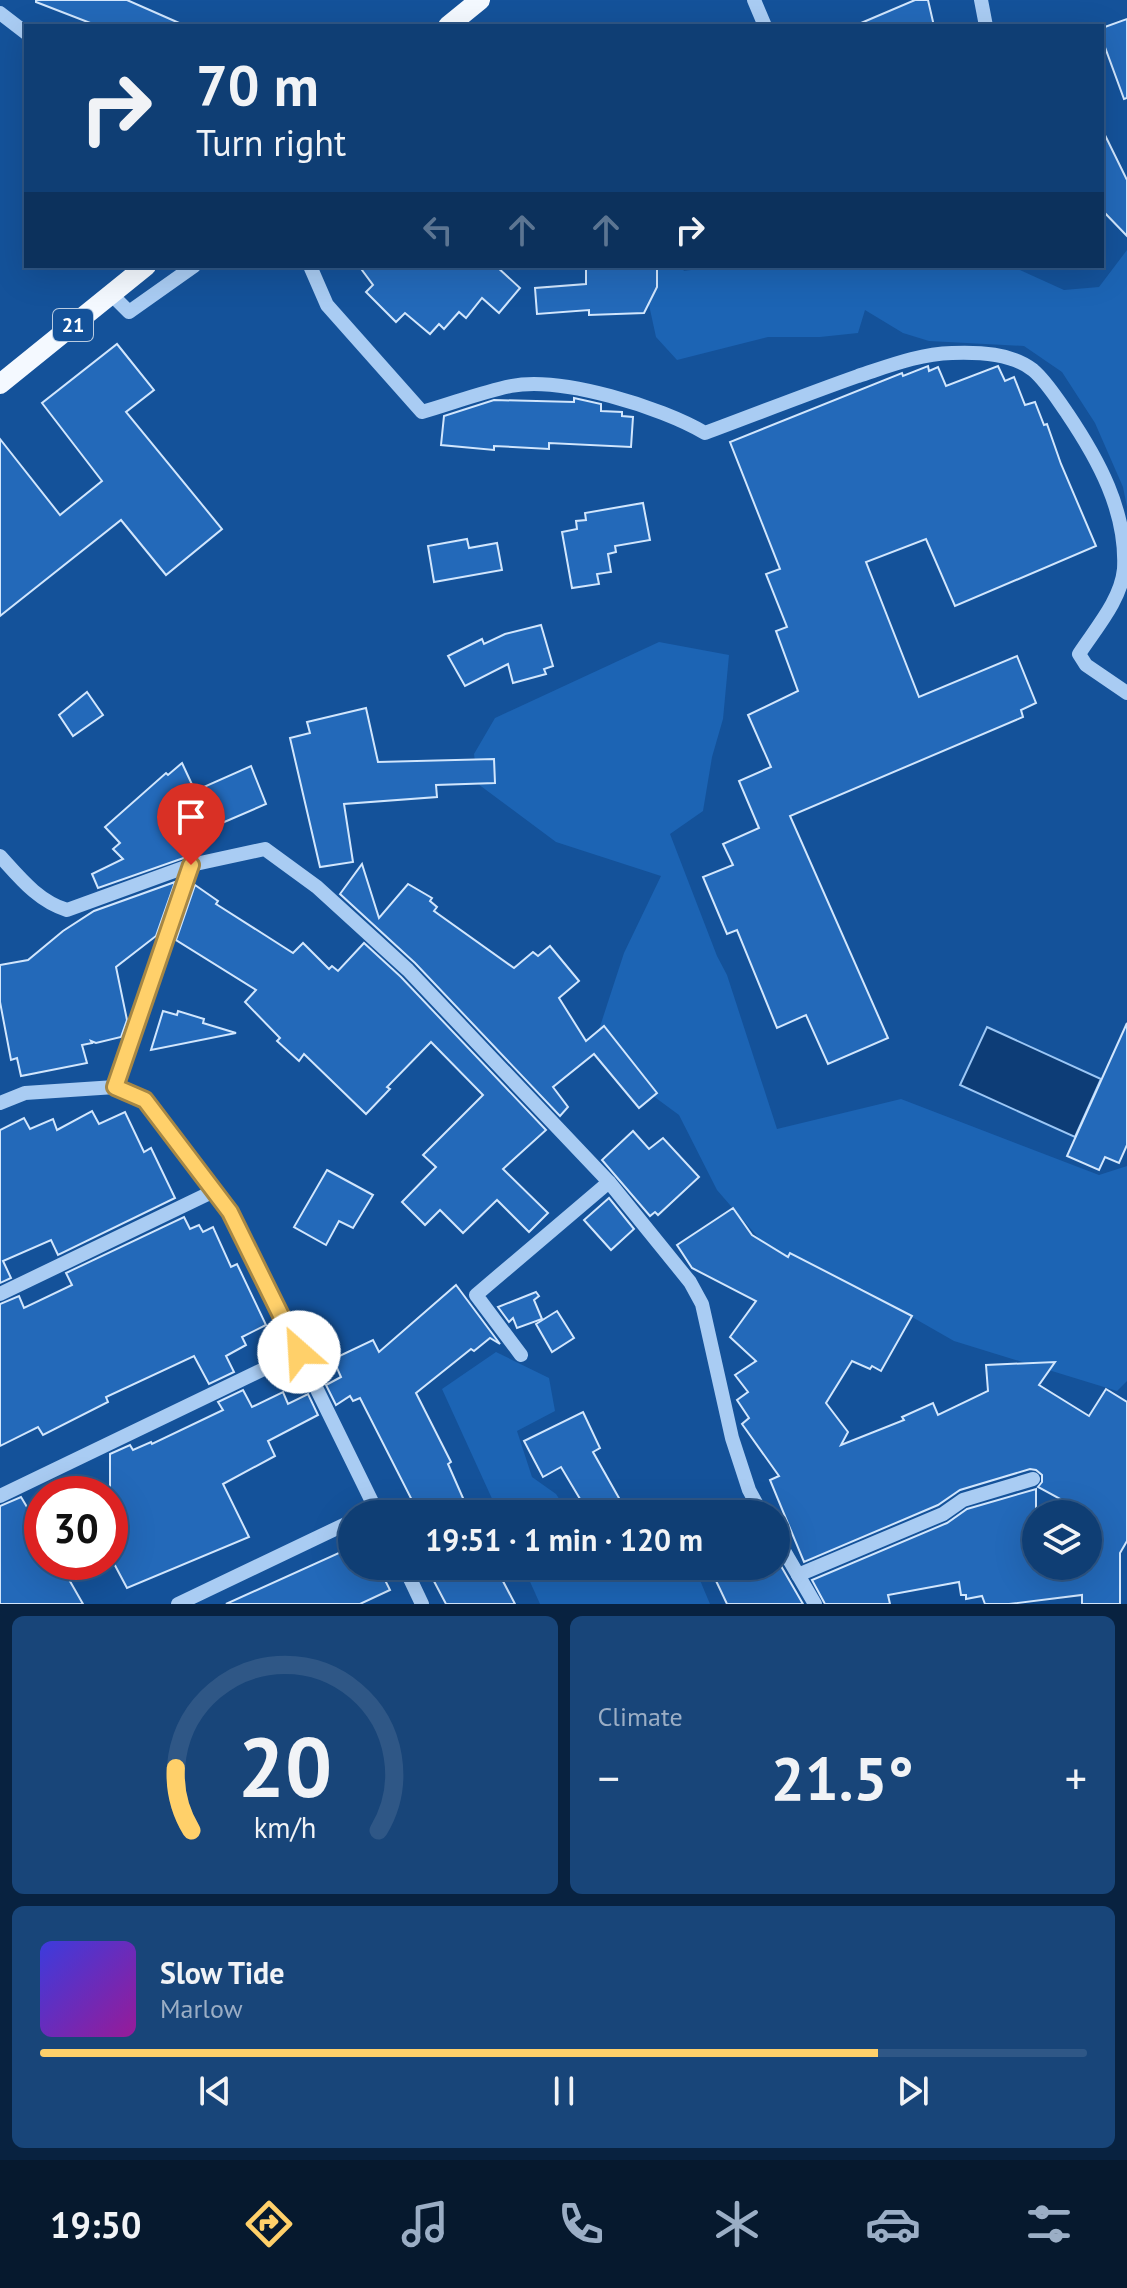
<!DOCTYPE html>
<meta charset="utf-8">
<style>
:root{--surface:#0f3e74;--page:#184579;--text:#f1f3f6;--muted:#9baec5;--line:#2f5786;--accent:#ffd06a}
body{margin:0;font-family:"PT Sans",sans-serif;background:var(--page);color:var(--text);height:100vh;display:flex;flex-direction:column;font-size:30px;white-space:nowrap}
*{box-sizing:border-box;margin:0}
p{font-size:26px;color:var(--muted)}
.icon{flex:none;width:44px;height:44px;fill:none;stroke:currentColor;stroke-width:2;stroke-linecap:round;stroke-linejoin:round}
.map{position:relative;height:1604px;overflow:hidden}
.drawer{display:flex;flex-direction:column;gap:12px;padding:12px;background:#082240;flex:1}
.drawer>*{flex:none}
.hud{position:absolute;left:24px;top:24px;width:1080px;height:244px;border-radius:0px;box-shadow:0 8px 32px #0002,0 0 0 2px var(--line);background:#0f3e74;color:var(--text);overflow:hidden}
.buttons{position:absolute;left:1022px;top:1500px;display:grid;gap:16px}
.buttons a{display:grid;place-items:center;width:80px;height:80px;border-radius:50%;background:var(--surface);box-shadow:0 8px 32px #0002,0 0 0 2px var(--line);font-size:40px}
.speed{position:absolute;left:24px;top:1476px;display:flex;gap:16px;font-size:40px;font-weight:700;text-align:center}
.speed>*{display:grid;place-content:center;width:104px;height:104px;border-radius:50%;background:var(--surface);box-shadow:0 8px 32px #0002,0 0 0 2px var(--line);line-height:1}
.speed .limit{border:12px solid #d22;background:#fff;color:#111}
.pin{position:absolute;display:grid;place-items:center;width:68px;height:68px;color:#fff;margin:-82px -34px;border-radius:50% 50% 50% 0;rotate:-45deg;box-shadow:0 0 8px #0007}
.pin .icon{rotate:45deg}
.me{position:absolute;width:88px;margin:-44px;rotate:334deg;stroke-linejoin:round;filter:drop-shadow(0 0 6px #0008)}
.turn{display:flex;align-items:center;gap:28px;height:168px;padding:0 40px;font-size:36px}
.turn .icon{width:104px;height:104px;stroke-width:2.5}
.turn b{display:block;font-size:56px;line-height:68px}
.lanes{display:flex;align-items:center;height:76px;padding:0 40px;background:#0003;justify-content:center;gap:40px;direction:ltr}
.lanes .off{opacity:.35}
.big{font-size:60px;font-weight:800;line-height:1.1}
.drawer .card{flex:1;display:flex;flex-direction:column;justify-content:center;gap:12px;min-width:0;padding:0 28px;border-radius:12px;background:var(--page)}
.drawer .dial{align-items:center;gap:0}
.dial svg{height:208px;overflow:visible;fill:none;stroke:var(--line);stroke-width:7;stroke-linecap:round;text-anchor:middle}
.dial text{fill:var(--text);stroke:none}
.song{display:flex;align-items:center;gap:24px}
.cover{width:96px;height:96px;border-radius:12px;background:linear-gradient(135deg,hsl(240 70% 55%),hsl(300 70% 35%))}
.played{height:8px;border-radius:4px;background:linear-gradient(90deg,var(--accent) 80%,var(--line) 80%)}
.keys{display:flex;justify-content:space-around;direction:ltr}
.heat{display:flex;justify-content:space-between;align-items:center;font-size:44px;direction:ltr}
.drawer .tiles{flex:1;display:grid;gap:12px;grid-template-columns:1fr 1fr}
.card:last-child{grid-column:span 2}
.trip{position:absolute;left:338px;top:1500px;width:452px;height:80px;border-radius:40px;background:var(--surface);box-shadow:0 8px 32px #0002,0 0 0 2px var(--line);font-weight:800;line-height:80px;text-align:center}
.dock{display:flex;height:128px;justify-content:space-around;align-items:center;background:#06192e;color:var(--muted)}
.dock .icon{width:56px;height:56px}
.dock .on{color:var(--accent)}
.dock b{font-size:36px;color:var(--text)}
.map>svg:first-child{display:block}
.green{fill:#1c64b4}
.water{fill:#0d3d77;stroke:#9bc7f6;stroke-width:2}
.building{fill:#2369b9;stroke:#d1e6fd;stroke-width:2}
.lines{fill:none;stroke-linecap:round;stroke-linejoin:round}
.minor{stroke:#a9ccf3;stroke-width:14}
.major{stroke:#f4f9ff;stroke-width:20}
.route-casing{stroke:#a68745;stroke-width:20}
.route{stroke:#ffd06a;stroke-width:14}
.labels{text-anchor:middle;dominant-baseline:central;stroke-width:8;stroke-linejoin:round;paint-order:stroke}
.shield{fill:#14529a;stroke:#b8cbe1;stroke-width:2}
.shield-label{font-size:20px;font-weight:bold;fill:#fff}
</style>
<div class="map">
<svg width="1127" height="1604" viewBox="0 0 1127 1604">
<rect width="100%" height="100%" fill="#14529a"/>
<g class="green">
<polygon points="1127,250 1127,507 1123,487 1095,423 1062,372 1024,346 929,341 903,333 865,310 858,333 820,337 768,337 677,360 656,337 646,291 647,266 681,266 684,271 719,266 1011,266 1064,290 1099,287"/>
<polygon points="659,642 729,655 723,719 712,757 703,811 670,834 717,956 727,975 777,1129 901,1099 1099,1175 1127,1166 1127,1381 1117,1391 954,1341 863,1289 776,1258 717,1190 679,1115 592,1051 624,953 661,876 556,842 478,784 474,754 495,718"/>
<polygon points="496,1352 549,1378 555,1411 517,1431 532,1477 556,1494 569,1514 499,1514 442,1389"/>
<polygon points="523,1566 602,1566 606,1571 622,1566 694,1566 710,1604 540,1604"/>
</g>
<polygon class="water" points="987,1027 1101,1079 1075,1137 960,1085"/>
<g class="building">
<polygon points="36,0 127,0 186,26 98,26 36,2"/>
<polygon points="915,0 928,0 934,26 854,26"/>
<polygon points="1127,19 1127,98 1124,99 1102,39 1102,28"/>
<polygon points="1102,129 1127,180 1127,236 1102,210"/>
<polygon points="359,266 496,266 520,288 499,313 482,298 466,318 459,312 444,329 439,324 430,334 405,313 396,322 366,292 373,285"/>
<polygon points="586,266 657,266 657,287 644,313 589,315 589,310 537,314 535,288 586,284"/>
<polygon points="117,344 154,390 126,412 222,529 166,575 121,520 0,616 0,439 60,515 102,481 42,403"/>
<polygon points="928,366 929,371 938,367 946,386 998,366 1005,381 1014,377 1025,405 1035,402 1044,425 1047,424 1061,464 1096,546 955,606 926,539 866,562 919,697 1017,656 1036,703 1021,710 1023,717 790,816 888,1038 828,1064 806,1015 777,1028 737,930 727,934 703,877 733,865 723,844 759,828 739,781 771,767 748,715 798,691 776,631 787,627 766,574 780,569 730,442 902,373 903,376"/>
<polygon points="574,398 601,404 601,411 622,412 622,416 633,417 631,447 549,443 549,449 494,446 494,450 441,445 444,416 494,400 574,402"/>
<polygon points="643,503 650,540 615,546 616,552 608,554 611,572 597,574 599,584 572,588 562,532 577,529 576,521 586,520 585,513"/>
<polygon points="467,539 469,548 497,543 502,570 434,582 428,546"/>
<polygon points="541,625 553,666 544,669 546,674 513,683 508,664 465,686 448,656 482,639 484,644 505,634"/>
<polygon points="87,692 103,715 73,736 59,715"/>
<polygon points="366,708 378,762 494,759 495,783 436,785 437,797 344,804 353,862 320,867 290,738 310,733 307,722"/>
<polygon points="182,763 195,791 251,766 266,804 187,838 198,853 98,888 92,874 123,859 113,849 120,843 105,827 166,773 168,775"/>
<polygon points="362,864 379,918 408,884 432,898 430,901 437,907 434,911 514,968 533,952 538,956 550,946 579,981 559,998 586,1041 604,1026 657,1093 639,1108 594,1054 553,1087 568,1107 560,1116 415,963 340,894"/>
<polygon points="175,882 156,936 116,967 127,1020 121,1037 96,1043 91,1041 92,1043 82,1045 87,1063 21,1076 17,1058 11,1060 0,1002 0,965 28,960 63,931 94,911"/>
<polygon points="195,885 218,901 216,904 293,953 303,943 329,969 332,966 338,971 364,943 401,977 546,1130 503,1169 548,1213 529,1232 497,1200 463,1233 440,1210 425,1225 402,1202 436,1167 423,1155 483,1095 431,1042 387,1087 390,1089 366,1114 304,1054 299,1061 277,1041 280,1038 245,1002 256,990 176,940"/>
<polygon points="163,1011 177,1015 178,1011 204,1019 203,1023 236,1033 151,1050"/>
<polygon points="1127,1023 1127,1145 1119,1163 1105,1157 1099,1170 1067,1156"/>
<polygon points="92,1111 99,1124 125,1112 144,1152 151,1148 175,1198 58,1255 51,1240 3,1261 11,1278 0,1283 0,1130 24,1118 30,1129 53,1119 57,1130"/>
<polygon points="633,1131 649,1149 663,1138 699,1177 658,1215 655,1212 650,1216 602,1160"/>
<polygon points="327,1170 373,1195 353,1228 339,1221 326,1245 294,1227"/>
<polygon points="609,1198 634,1229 611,1250 584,1220"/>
<polygon points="733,1208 752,1235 788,1257 790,1253 912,1316 881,1371 872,1366 870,1369 852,1361 826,1403 848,1432 841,1445 904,1420 902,1417 933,1403 938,1415 988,1391 986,1365 1055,1362 1039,1385 1089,1416 1106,1389 1127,1402 1127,1541 1120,1553 1120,1604 1082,1604 1082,1595 1009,1604 985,1604 982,1596 966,1599 966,1595 961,1595 959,1582 888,1595 890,1604 825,1604 812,1580 947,1523 967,1509 1036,1489 1036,1566 1088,1566 1088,1514 1038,1487 1042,1482 1042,1475 1036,1470 1030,1469 960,1490 938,1505 804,1562 770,1480 779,1476 742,1424 749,1418 737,1400 748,1392 735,1375 756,1361 730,1337 756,1301 692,1268 677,1245"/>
<polygon points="184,1217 190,1229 199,1225 203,1232 213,1227 231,1267 237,1264 266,1325 242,1337 246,1345 226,1356 234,1372 209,1384 194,1356 106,1397 108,1402 43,1435 38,1427 0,1446 0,1304 19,1296 24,1308 72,1285 66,1273"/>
<polygon points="456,1285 500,1344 490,1338 474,1351 471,1349 416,1393 451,1462 448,1464 470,1514 419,1514 360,1398 353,1401 350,1396 336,1405 326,1385 341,1377 333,1359 373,1340 379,1352"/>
<polygon points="536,1292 539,1296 534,1300 542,1319 517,1328 513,1318 509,1322 498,1307"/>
<polygon points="557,1311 574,1338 552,1352 536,1324"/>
<polygon points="243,1390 252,1407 283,1392 288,1404 308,1394 318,1415 268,1441 275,1456 223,1484 249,1537 127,1588 110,1556 110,1454 130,1445 133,1450 151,1442 152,1444 223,1410 218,1402"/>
<polygon points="583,1412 600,1448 593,1452 628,1514 589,1514 561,1467 543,1477 524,1441"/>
<polygon points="21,1497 42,1532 42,1562 59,1562 83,1604 0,1604 0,1506"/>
<polygon points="352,1547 352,1566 378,1566 390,1590 360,1604 226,1604"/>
<polygon points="426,1566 495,1566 515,1604 446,1604"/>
<polygon points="709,1566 781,1566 803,1604 727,1604"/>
</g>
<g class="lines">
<g class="minor">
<polyline points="754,0 765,26"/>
<polyline points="981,0 986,26"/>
<polyline points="0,13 26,33"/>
<path d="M310,266l17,39 95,107c29,-8 59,-20 89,-26 50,-10 150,21 194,47 51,-19 102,-39 153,-57 31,-10 61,-22 94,-23 26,-1 60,0 81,17 14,12 24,29 34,43 31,46 60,98 57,156 -3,31 -28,59 -45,85l7,11 41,28"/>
<polyline points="111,294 129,312 194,266"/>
<path d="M0,856c20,22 38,45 67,54l124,-45 74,-16 52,38 91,83 201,212 81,100 12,22 30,134 17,52 13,24"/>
<polyline points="115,1087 191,865"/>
<polyline points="0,1103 25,1093 115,1087 145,1100 230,1212 378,1514"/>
<polyline points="0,1294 214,1191"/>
<polyline points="521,1355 476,1295 609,1182"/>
<polyline points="0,1496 299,1352"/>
<polyline points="776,1537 815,1604"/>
<polyline points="404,1566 422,1604"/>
<polyline points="798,1575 943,1514 963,1500 1033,1479"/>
<polyline points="178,1604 352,1521"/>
</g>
<g class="major">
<polyline points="448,26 480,0"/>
<polyline points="0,384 146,266"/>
</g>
</g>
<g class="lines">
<defs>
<polyline id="route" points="191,865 115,1087 145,1100 230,1212 299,1352"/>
</defs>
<use href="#route" class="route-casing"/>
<use href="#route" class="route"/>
</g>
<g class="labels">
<rect class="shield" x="53" y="309" width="40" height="32" rx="6"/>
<g class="shield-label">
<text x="73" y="325">21</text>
</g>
</g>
</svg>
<div class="buttons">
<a><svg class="icon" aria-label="layers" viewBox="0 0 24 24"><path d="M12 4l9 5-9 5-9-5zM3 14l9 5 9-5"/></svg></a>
</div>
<div class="speed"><div class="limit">30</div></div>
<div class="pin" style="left:191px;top:865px;background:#d93025"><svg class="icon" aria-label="arrive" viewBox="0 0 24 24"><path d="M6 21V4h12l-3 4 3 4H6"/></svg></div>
<svg class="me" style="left:299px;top:1352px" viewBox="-20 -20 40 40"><circle r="19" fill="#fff"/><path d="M0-13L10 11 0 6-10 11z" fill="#ffd06a"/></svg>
<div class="trip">19:51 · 1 min · 120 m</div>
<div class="hud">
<div class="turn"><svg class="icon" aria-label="right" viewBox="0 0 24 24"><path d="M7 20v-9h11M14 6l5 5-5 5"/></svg><div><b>70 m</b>Turn right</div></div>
<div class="lanes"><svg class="icon off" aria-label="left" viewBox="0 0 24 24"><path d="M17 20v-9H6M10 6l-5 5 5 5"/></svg><svg class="icon off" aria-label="ahead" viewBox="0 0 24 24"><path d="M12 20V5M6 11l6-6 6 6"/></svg><svg class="icon off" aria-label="ahead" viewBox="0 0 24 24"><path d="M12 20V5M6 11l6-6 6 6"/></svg><svg class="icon" aria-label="right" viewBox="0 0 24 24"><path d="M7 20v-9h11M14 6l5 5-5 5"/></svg></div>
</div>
</div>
<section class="drawer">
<div class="tiles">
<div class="card dial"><svg viewBox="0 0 100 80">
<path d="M14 69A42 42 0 1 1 86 69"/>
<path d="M14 69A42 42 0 0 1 8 45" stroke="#ffd06a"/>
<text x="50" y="56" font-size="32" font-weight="700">20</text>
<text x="50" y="72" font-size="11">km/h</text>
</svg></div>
<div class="card"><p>Climate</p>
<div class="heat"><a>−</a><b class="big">21.5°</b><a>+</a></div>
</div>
<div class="card">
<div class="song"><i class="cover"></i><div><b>Slow Tide</b><p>Marlow</p></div></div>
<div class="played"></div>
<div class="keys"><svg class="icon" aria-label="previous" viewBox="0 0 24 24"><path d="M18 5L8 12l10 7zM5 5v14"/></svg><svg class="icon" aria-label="pause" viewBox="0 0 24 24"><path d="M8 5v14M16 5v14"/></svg><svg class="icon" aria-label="next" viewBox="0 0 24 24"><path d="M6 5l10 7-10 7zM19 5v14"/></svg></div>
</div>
</div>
</section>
<nav class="dock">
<b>19:50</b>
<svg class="icon on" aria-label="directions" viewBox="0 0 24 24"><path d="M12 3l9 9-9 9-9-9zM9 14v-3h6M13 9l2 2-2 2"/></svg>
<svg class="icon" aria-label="music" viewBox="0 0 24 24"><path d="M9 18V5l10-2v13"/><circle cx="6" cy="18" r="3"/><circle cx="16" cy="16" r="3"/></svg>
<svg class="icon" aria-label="phone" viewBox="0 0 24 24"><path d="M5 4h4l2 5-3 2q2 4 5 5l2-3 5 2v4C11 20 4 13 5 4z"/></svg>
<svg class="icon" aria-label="climate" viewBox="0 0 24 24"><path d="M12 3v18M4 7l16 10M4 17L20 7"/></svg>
<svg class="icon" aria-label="car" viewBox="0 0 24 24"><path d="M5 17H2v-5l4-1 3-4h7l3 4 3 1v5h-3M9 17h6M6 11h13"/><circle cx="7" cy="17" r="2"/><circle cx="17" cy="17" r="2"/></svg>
<svg class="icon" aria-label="filters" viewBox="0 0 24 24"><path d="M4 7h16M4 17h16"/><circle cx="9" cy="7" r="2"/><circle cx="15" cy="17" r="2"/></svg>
</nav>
